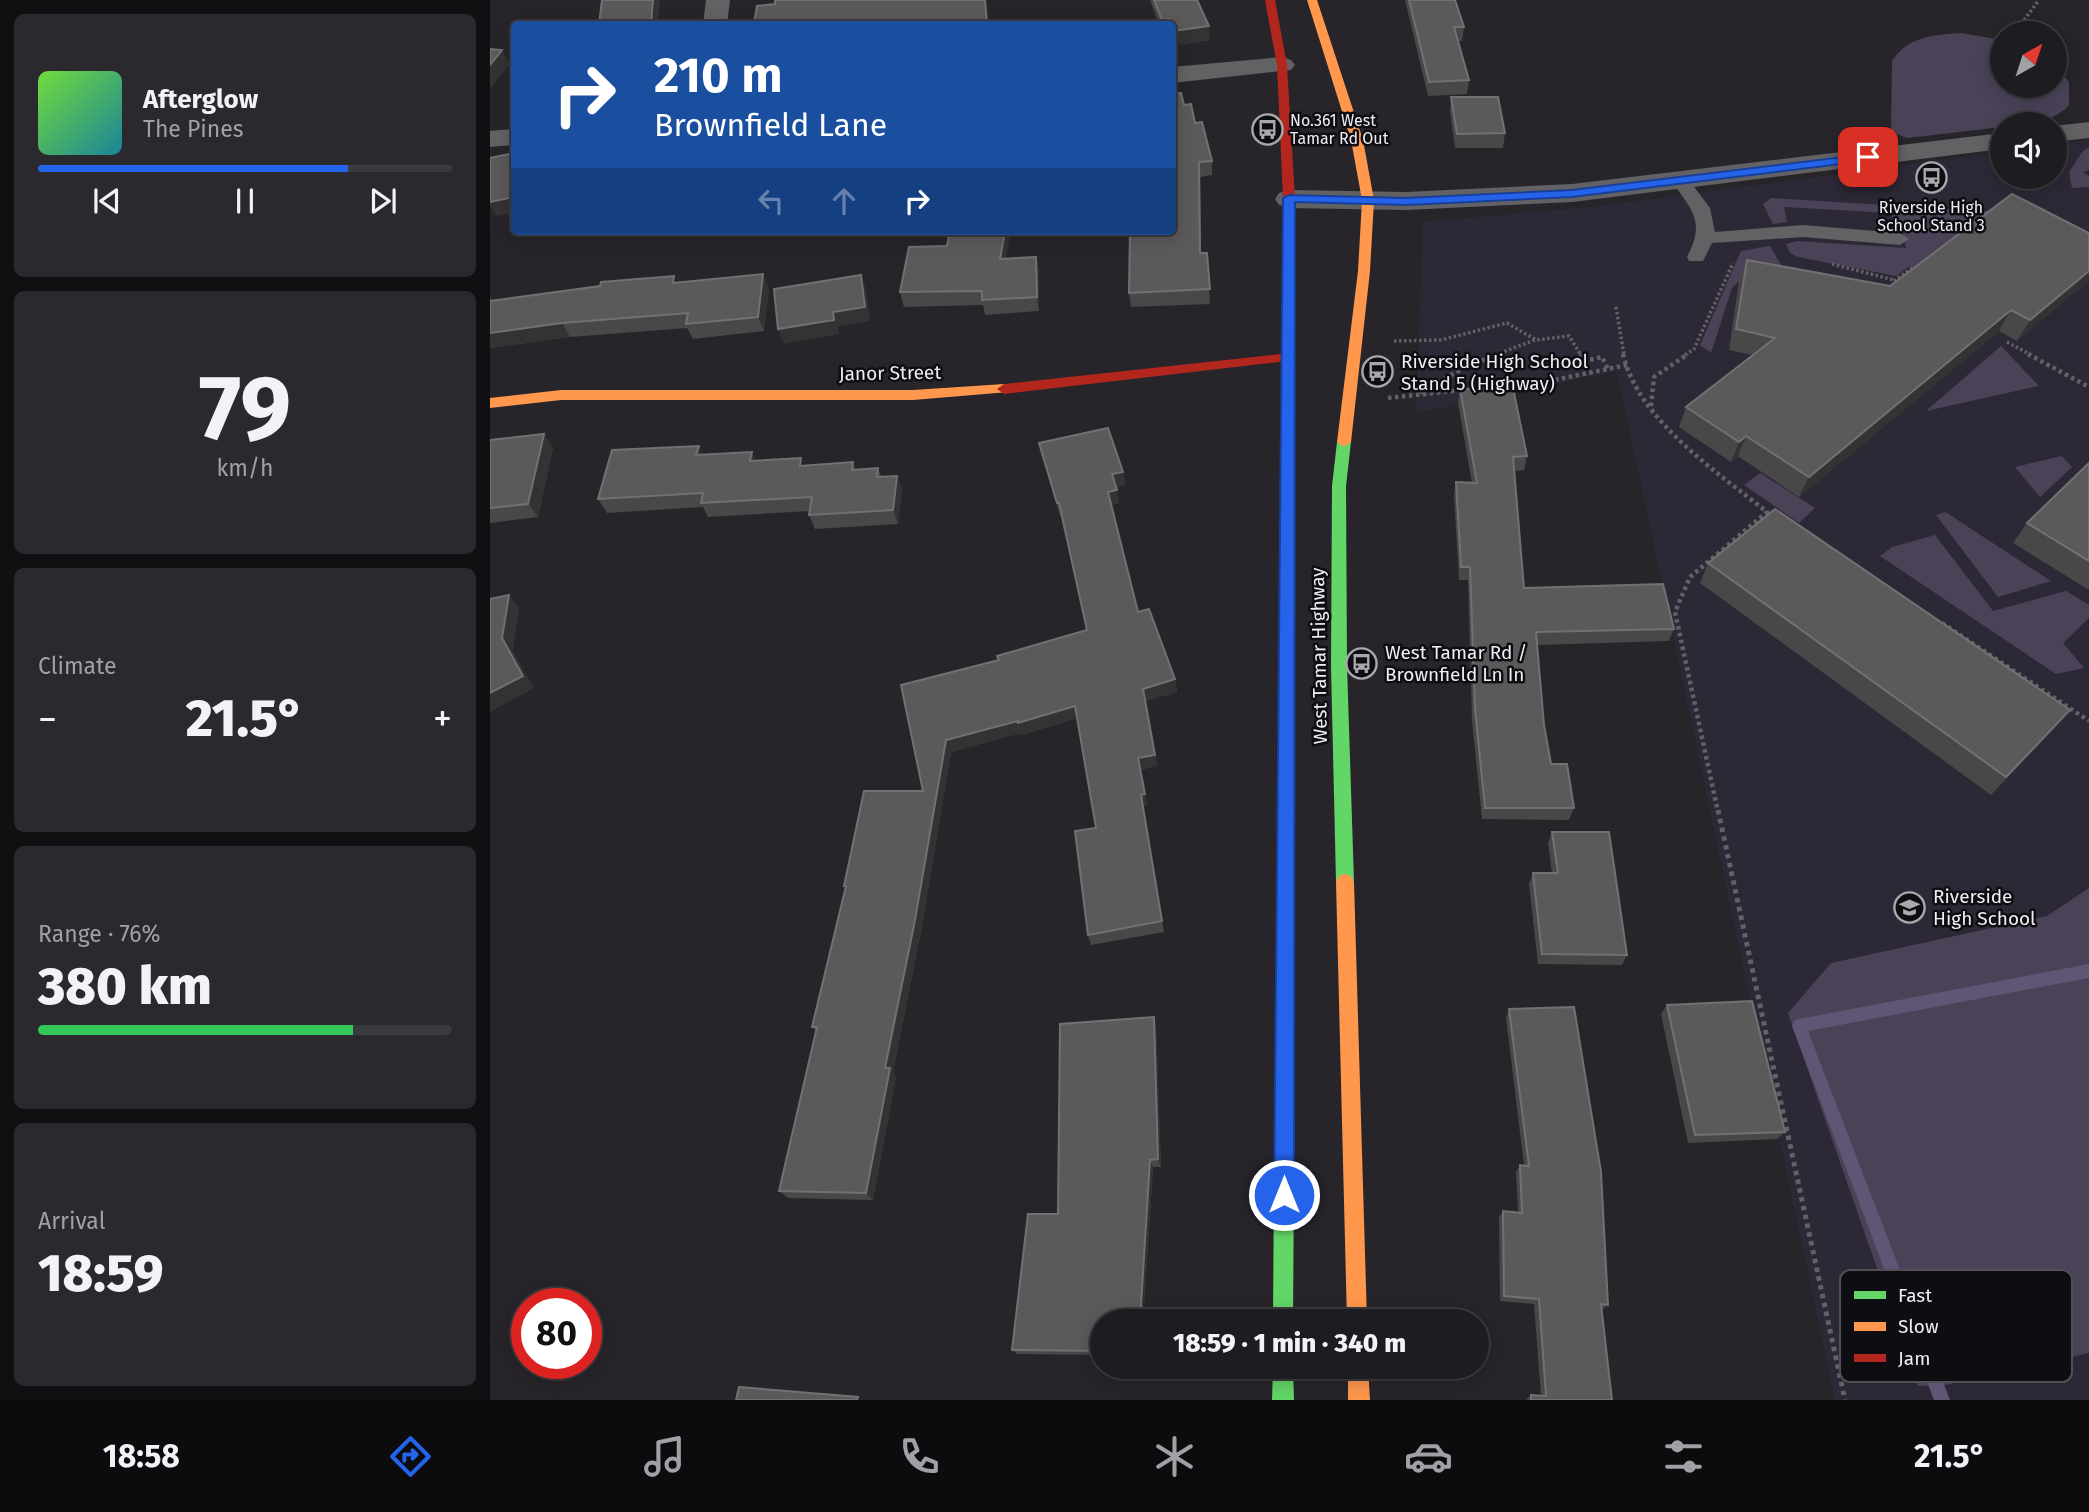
<!DOCTYPE html>
<meta charset="utf-8">
<style>
:root{--surface:#1d1c20;--page:#2a292d;--text:#f1f3f6;--muted:#a0a1a5;--line:#3b3a3e;--accent:#2563eb}
body{margin:0;font-family:"Fira Sans",sans-serif;background:var(--page);color:var(--text);height:100vh;display:flex;flex-direction:column;font-size:26px;white-space:nowrap}
*{box-sizing:border-box;margin:0}
p{font-size:23px;color:var(--muted)}
.icon{flex:none;width:38px;height:38px;fill:none;stroke:currentColor;stroke-width:2;stroke-linecap:round;stroke-linejoin:round}
.map{position:relative;flex:1;overflow:hidden}
.side{display:flex;flex-direction:column;gap:14px;padding:14px;background:#100f12;width:490px}
.side>*{flex:none}
.top-card{position:absolute;left:21px;top:21px;width:665px;height:214px;border-radius:7px;box-shadow:0 4px 18px #0003,0 0 0 2px var(--line);background:#1a4fa0;color:#fff;overflow:hidden}
.needle{width:46px;rotate:39deg}
.tools{position:absolute;left:1500px;top:21px;display:grid;gap:14px}
.tools a{display:grid;place-items:center;width:77px;height:77px;border-radius:50%;background:var(--surface);box-shadow:0 4px 18px #0003,0 0 0 2px var(--line);font-size:35px}
.speed{position:absolute;left:21px;top:1288px;display:flex;gap:14px;font-size:35px;font-weight:700;text-align:center}
.speed>*{display:grid;place-content:center;width:91px;height:91px;border-radius:50%;background:var(--surface);box-shadow:0 4px 18px #0003,0 0 0 2px var(--line);line-height:1}
.speed .limit{border:10px solid #d22;background:#fff;color:#111}
.pin{position:absolute;display:grid;place-items:center;width:60px;height:60px;color:#fff;margin:-30px;border-radius:14px;box-shadow:0 4px 10px #0006}
.me{position:absolute;width:77px;margin:-38px;rotate:0deg;stroke-linejoin:round;filter:drop-shadow(0 0 5px #0008)}
.turn{display:flex;align-items:center;gap:24px;height:147px;padding:0 28px;font-size:32px}
.turn .icon{width:91px;height:91px;stroke-width:2.5}
.turn b{display:block;font-size:49px;line-height:60px}
.lanes{display:flex;align-items:center;height:66px;padding:0 28px;background:#0003;justify-content:center;gap:35px;direction:ltr}
.lanes .off{opacity:.35}
.big{font-size:52px;font-weight:800;line-height:1.1}
.side .card{flex:1;display:flex;flex-direction:column;justify-content:center;gap:10px;min-width:0;padding:0 24px;border-radius:10px;background:var(--page)}
.side .dial{align-items:center;gap:0}
.dial b{font-size:91px;line-height:1}
.song{display:flex;align-items:center;gap:21px}
.cover{width:84px;height:84px;border-radius:10px;background:linear-gradient(135deg,hsl(100 70% 55%),hsl(190 70% 35%))}
.played{height:7px;border-radius:4px;background:linear-gradient(90deg,var(--accent) 75%,var(--line) 75%)}
.keys{display:flex;justify-content:space-around;direction:ltr}
.heat{display:flex;justify-content:space-between;align-items:center;font-size:38px;direction:ltr}
.charge{height:10px;border-radius:5px;background:linear-gradient(90deg,#34c759 76%,var(--line) 0)}
.trip{position:absolute;left:600px;top:1309px;width:399px;height:70px;border-radius:35px;background:var(--surface);box-shadow:0 4px 18px #0003,0 0 0 2px var(--line);font-weight:800;line-height:70px;text-align:center}
.tabs{display:flex;height:112px;justify-content:space-around;align-items:center;background:#0c0b0d;color:var(--muted)}
.tabs .icon{width:49px;height:49px}
.tabs .active{color:var(--accent)}
.tabs b{font-size:32px;color:var(--text)}
main{display:flex;flex:1;min-height:0}
.map>svg:first-child{display:block}
.built{fill:#2d2836}
.green{fill:#4a4358}
.lines{fill:none;stroke-linecap:round;stroke-linejoin:round}
.stream{fill:#615576;fill-rule:evenodd}
.path-far2{stroke:#636166;stroke-width:3.5;stroke-dasharray:2.5 2.5;stroke-linecap:butt}
.path-far1{stroke:#636166;stroke-width:4.5;stroke-dasharray:3.5 3.5;stroke-linecap:butt}
.path{stroke:#636166;stroke-width:5;stroke-dasharray:4.5 4.5;stroke-linecap:butt}
.lane{fill:#626264;fill-rule:evenodd}
.street{fill:#626264;fill-rule:evenodd}
.fast{fill:#63d668;fill-rule:evenodd}
.slow{fill:#ff974d;fill-rule:evenodd}
.jam{fill:#b3261e;fill-rule:evenodd}
.wall{fill:#4a4748}
.shaded-wall{fill:#353234}
.building{fill:#5c595b;stroke:#737073;stroke-width:2}
.route{fill:#2563eb;stroke:#184099;stroke-width:2}
.labels{text-anchor:middle;dominant-baseline:central;stroke-width:5;stroke-linejoin:round;paint-order:stroke}
.far-poi-label{font-size:16px;fill:#f0eef5;stroke:#0e0d11;text-anchor:start}
.poi-label{font-size:19px;fill:#f0eef5;stroke:#0e0d11;text-anchor:start}
.street-label{font-size:19px;fill:#f0eef5;stroke:#0e0d11}
.key{fill:#0e0d11;stroke:#525055;stroke-width:2}
.key-label{font-size:19px;fill:#f0eef5}
</style>
<main>
<section class="side">
<div class="card">
<div class="song"><i class="cover"></i><div><b>Afterglow</b><p>The Pines</p></div></div>
<div class="played"></div>
<div class="keys"><svg class="icon" aria-label="previous" viewBox="0 0 24 24"><path d="M18 5L8 12l10 7zM5 5v14"/></svg><svg class="icon" aria-label="pause" viewBox="0 0 24 24"><path d="M8 5v14M16 5v14"/></svg><svg class="icon" aria-label="next" viewBox="0 0 24 24"><path d="M6 5l10 7-10 7zM19 5v14"/></svg></div>
</div>
<div class="card dial"><b>79</b><p>km/h</p></div>
<div class="card"><p>Climate</p>
<div class="heat"><a>−</a><b class="big">21.5°</b><a>+</a></div>
</div>
<div class="card"><p>Range · 76%</p><b class="big">380 km</b><div class="charge"></div></div>
<div class="card"><p>Arrival</p><b class="big">18:59</b></div>
</section>
<div class="map">
<svg width="1599" height="1400" viewBox="0 0 1599 1400">
<rect width="100%" height="100%" fill="#27252a"/>
<polygon class="built" points="1599,140 1599,1400 1345,1400 1127,371 926,413 933,222 1102,207 1512,152 1512,177 1564,177 1565,145"/>
<g class="green">
<path d="M1471,33l41,7v46h52l1,-21 14,17v23c-18,19 -42,19 -67,19v3l-95,11 -16,-6 1,-71c16,-25 42,-26 69,-28z"/>
<polygon points="1599,147 1599,170 1593,172 1599,176 1599,187 1582,188 1579,172 1592,152"/>
<polygon points="1281,198 1496,211 1500,214 1433,267 1420,266 1406,276 1308,257 1300,253 1296,244 1308,241 1416,248 1411,228 1405,227 1401,213 1294,207 1297,222 1283,224 1273,204"/>
<polygon points="1280,246 1294,270 1292,289 1249,281 1242,288 1221,353 1210,345 1251,251"/>
<polygon points="1511,346 1549,386 1436,411"/>
<polygon points="1572,456 1582,467 1550,497 1525,467"/>
<polygon points="1270,473 1325,508 1309,523 1254,485"/>
<polygon points="1456,512 1469,521 1561,581 1508,597 1446,515"/>
<polygon points="1445,535 1503,611 1576,591 1599,605 1599,618 1573,643 1594,668 1566,674 1390,556 1402,547"/>
<polygon points="1599,888 1599,1353 1455,1385 1428,1386 1298,1013 1341,963 1557,916"/>
</g>
<g class="lines">
<polygon class="stream" points="1599,964 1599,978 1318,1031 1460,1400 1444,1400 1302,1026 1304,1021 1309,1019"/>
<g class="path-far2">
<polyline points="1534,20 1549,0"/>
<polyline points="1342,264 1404,280"/>
<polyline points="1404,281 1422,268 1425,270"/>
<polyline points="1126,307 1134,355"/>
<polyline points="904,341 951,340 1017,323 1046,340 1079,336 1091,355"/>
<polyline points="1517,342 1541,355"/>
<polyline points="1005,355 1045,340"/>
<polyline points="1195,355 1204,349 1243,263"/>
</g>
<g class="path-far1">
<polyline points="1090,354 1095,361 1112,357 1118,369"/>
<path d="M1133,354c15,66 94,118 144,158l-77,65 -15,35 43,200"/>
<polyline points="1538,354 1599,387"/>
<polyline points="930,393 975,367 1010,354"/>
<polyline points="898,398 1064,380 1137,365"/>
<polyline points="1161,406 1164,377 1198,354"/>
<polyline points="1452,623 1599,721"/>
</g>
<polyline class="path" points="1228,810 1355,1400"/>
<path class="lane" d="M1190,175l6,1 24,32 5,24 88,-7 97,8 9,6 -9,6 -97,-8 -91,6 -9,18h-14l-2,-4c19,-37 5,-46 -16,-77z"/>
<g class="street">
<polygon points="216,0 240,0 237,24 213,24"/>
<polygon points="792,57 801,60 805,65 801,70 682,83 682,67"/>
<polygon points="1599,122 1599,138 1564,142 1564,126"/>
<polygon points="24,129 24,145 0,147 0,131"/>
<polygon points="1512,133 1512,149 1082,202 916,210 799,208 789,205 785,199 789,193 799,190 916,192 1082,184"/>
</g>
<g class="fast">
<polygon points="854,437 861,442 856,486 857,666 864,882 861,888 855,890 849,888 846,882 841,666 842,486 847,442"/>
<polygon points="794,1166 801,1169 804,1176 803,1321 783,1321 784,1176 787,1169"/>
<polygon points="783,1367 803,1367 804,1400 782,1400"/>
</g>
<g class="slow">
<polygon points="817,0 827,0 873,140 884,200 880,271 861,442 854,447 847,442 868,271 872,200 861,140"/>
<polygon points="798,334 804,338 805,646 802,650 792,650 789,646 792,338"/>
<polygon points="514,384 521,389 519,392 423,400 71,400 0,408 0,398 71,390 423,390"/>
<polygon points="855,874 861,876 864,882 877,1321 857,1321 846,882 849,876"/>
<polygon points="858,1367 878,1367 880,1400 858,1400"/>
</g>
<g class="jam">
<polygon points="775,0 785,0 797,65 805,199 804,338 798,342 792,338 793,199 787,65"/>
<polygon points="800,353 805,354 805,360 514,394 507,389 514,384"/>
<polygon points="797,640 802,642 805,646 804,1176 801,1183 794,1186 787,1183 784,1176 789,646 792,642"/>
</g>
</g>
<g class="wall">
<polygon points="660,0 707,0 720,40 686,45 682,39 682,24 669,24"/>
<polygon points="915,0 965,0 974,27 972,41 968,41 979,80 977,94 938,96"/>
<polygon points="961,97 1015,133 1013,148 965,148 960,111"/>
<polygon points="694,105 705,123 722,161 722,175 710,177 711,253 717,253 720,304 641,307 639,293"/>
<polygon points="1599,233 1527,341 1509,331 1309,497 1248,456 1241,462 1189,427 1196,407 1263,355 1239,350 1249,281 1257,260 1400,286"/>
<polygon points="457,246 516,259 546,257 549,271 549,311 495,315 493,305 414,307 410,292"/>
<polygon points="188,282 279,288 274,331 203,339 197,328 80,337 0,348 0,298 2,300"/>
<polygon points="970,389 1037,456 1034,470 1024,471 1034,588 1184,629 1179,641 1047,645 1054,725 1061,764 1084,808 1079,820 992,819 982,721 978,580 969,580 964,496 966,482 982,483 968,403"/>
<polygon points="54,434 63,448 48,517 0,523 0,440"/>
<polygon points="549,443 633,472 635,485 626,487 629,503 621,505 648,612 685,679 687,692 655,701 667,766 650,770 657,806 653,806 674,932 601,945 598,935 606,828 587,718 532,735 531,733 461,752 431,931 403,1072 406,1077 383,1200 298,1198 289,1191 326,1031 322,1027 355,889 354,886 433,791 509,660 597,630 572,516 570,517"/>
<polygon points="213,455 314,465 363,462 366,470 388,468 391,476 407,476 412,489 408,524 325,529 319,515 320,511 218,517 213,507 117,513 108,499"/>
<polygon points="1599,463 1599,590 1523,543 1537,523"/>
<polygon points="1218,563 1564,728 1501,795 1210,583"/>
<polygon points="1062,832 1137,955 1132,965 1048,964 1039,884 1043,873 1062,873 1058,843"/>
<polygon points="1177,1005 1295,1132 1287,1139 1198,1143 1171,1014"/>
<polygon points="1019,1009 1118,1305 1112,1310 1122,1400 1036,1400 1041,1395 1051,1396 1044,1304 1010,1301 1009,1217 1013,1211 1028,1212 1026,1172 1030,1165 1034,1165 1016,1018"/>
<polygon points="664,1017 666,1026 671,1167 663,1167 653,1321 612,1321 612,1355 527,1354 522,1350 568,1214"/>
</g>
<g class="shaded-wall">
<polygon points="163,0 170,0 168,24 161,24"/>
<polygon points="495,0 496,0 499,24 497,24"/>
<polygon points="679,19 679,24 672,24 672,20"/>
<polygon points="719,26 720,40 686,45 684,31"/>
<polygon points="12,50 20,64 0,89 0,65"/>
<polygon points="24,197 24,213 6,216 0,206 0,202"/>
<polygon points="515,231 521,231 513,274 510,259"/>
<polygon points="546,257 549,271 549,311 547,297"/>
<polygon points="1599,271 1599,281 1527,341 1540,320"/>
<polygon points="273,274 279,288 274,331 268,317"/>
<polygon points="371,275 376,289 380,321 348,326 349,334 294,344 288,329 343,312"/>
<polygon points="1521,310 1509,331 1309,497 1319,477"/>
<polygon points="72,323 80,337 0,348 0,333"/>
<polygon points="54,434 63,448 48,517 38,504"/>
<polygon points="1256,436 1248,456 1241,462 1249,442"/>
<polygon points="209,446 216,460 206,455"/>
<polygon points="262,452 268,466 260,461"/>
<polygon points="633,472 635,485 624,488 622,474"/>
<polygon points="407,476 412,489 408,524 403,510"/>
<polygon points="627,490 629,503 620,505 618,492"/>
<polygon points="567,503 569,503 572,516 570,517"/>
<polygon points="19,595 29,608 23,651 44,688 0,712 0,693 12,638"/>
<polygon points="685,679 687,692 655,701 653,689"/>
<polygon points="585,706 588,718 532,735 531,733 461,752 431,931 403,1072 406,1077 383,1200 376,1193 395,1068 456,740"/>
<polygon points="665,755 667,766 650,770 648,758"/>
<polygon points="655,794 657,806 653,806 674,932 651,795"/>
<polygon points="664,1017 666,1026 671,1167 668,1159"/>
<polygon points="660,1160 663,1167 653,1321 650,1321"/>
</g>
<g class="building">
<polygon points="112,0 163,0 161,24 109,24"/>
<polygon points="285,0 495,0 497,24 264,24 267,6 285,4"/>
<polygon points="664,0 707,0 719,26 684,31 682,24 679,19 672,20"/>
<polygon points="919,0 965,0 974,27 964,27 979,80 939,82"/>
<polygon points="0,49 12,50 0,65"/>
<polygon points="691,93 694,105 701,104 705,123 712,122 722,161 709,162 710,253 717,253 720,289 639,293 640,231 682,231 682,94"/>
<polygon points="961,97 1008,97 1015,133 967,134"/>
<polygon points="24,153 24,197 0,202 0,158"/>
<polygon points="1522,194 1599,233 1599,271 1540,320 1521,310 1319,477 1256,436 1249,442 1196,407 1285,338 1246,329 1257,260 1400,286"/>
<polygon points="460,231 515,231 510,259 546,257 547,297 492,300 492,291 410,292 419,247 457,246"/>
<polygon points="273,274 268,317 196,324 198,313 72,323 0,333 0,301 110,286 111,282 184,276 183,283"/>
<polygon points="371,275 375,307 343,312 344,320 288,329 284,289"/>
<polygon points="1023,388 1037,456 1023,457 1034,588 1173,584 1184,629 1046,632 1054,725 1061,764 1077,764 1084,808 995,808 985,709 980,567 971,567 966,482 987,483 970,389"/>
<polygon points="618,428 633,472 622,474 627,490 618,492 648,612 659,609 685,679 653,689 665,755 648,758 655,794 651,795 672,921 598,935 585,831 606,828 585,706 528,723 528,721 456,740 425,920 395,1068 400,1068 376,1193 289,1191 327,1027 322,1027 356,886 354,886 374,791 433,791 411,685 509,660 507,656 597,630 569,503 567,503 549,443"/>
<polygon points="54,434 38,504 0,508 0,440"/>
<polygon points="209,446 206,455 262,452 260,461 311,458 310,466 363,462 362,470 388,468 387,477 407,476 403,510 319,515 322,497 211,503 213,493 108,499 122,450"/>
<polygon points="1599,463 1599,561 1537,523"/>
<polygon points="1285,509 1580,710 1516,777 1218,563"/>
<polygon points="19,595 12,638 33,676 0,693 0,599"/>
<polygon points="1062,832 1119,832 1137,955 1052,954 1043,873 1068,873"/>
<polygon points="1262,1001 1295,1132 1205,1135 1177,1005"/>
<polygon points="1084,1007 1111,1172 1118,1305 1111,1304 1122,1400 1041,1400 1041,1395 1056,1396 1049,1299 1014,1296 1013,1211 1032,1213 1030,1165 1039,1166 1019,1009"/>
<polygon points="664,1017 668,1159 660,1160 650,1321 612,1321 612,1351 522,1350 538,1214 568,1214 570,1024"/>
<polygon points="249,1387 368,1397 367,1400 246,1400"/>
</g>
<polygon class="route" points="1378,154 1384,157 1383,160 1082,197 916,205 805,202 804,1195 801,1202 794,1205 787,1202 784,1195 793,198 799,195 916,198 1082,190"/>
<defs>
<symbol id="bus-ring" viewBox="-11 -11 22 22"><circle r="9.5" fill="#0e0d11" stroke="#aaa8ae" stroke-width="1.5"/><path d="M-5-6H5V4H4V6H2V4H-2V6H-4V4H-5ZM-3.5-4V0h7V-4ZM-3.5 1.2v1.5H-2V1.2ZM2 1.2v1.5H3.5V1.2Z" fill="#aaa8ae"/></symbol>
<symbol id="school-ring" viewBox="-11 -11 22 22"><circle r="9.5" fill="#0e0d11" stroke="#aaa8ae" stroke-width="1.5"/><path d="M0-5L7-2L0 1L-7-2ZM-4 1L0 2.5L4 1V4Q0 6-4 4Z" fill="#aaa8ae"/></symbol>
</defs>
<g fill-rule="evenodd">
<use href="#bus-ring" x="760" y="112" width="35" height="35"/>
<use href="#bus-ring" x="1424" y="160" width="35" height="35"/>
<use href="#bus-ring" x="870" y="354" width="35" height="35"/>
<use href="#bus-ring" x="854" y="646" width="35" height="35"/>
<use href="#school-ring" x="1402" y="890" width="35" height="35"/>
</g>
<g class="labels">
<g class="far-poi-label">
<text x="800" y="120">No.361 West<tspan x="800" dy="18">Tamar Rd Out</tspan></text>
<text x="1441" y="207" text-anchor="middle">Riverside High<tspan x="1441" dy="18">School Stand 3</tspan></text>
</g>
<g class="poi-label">
<text x="911" y="361">Riverside High School<tspan x="911" dy="22">Stand 5 (Highway)</tspan></text>
<text x="895" y="652">West Tamar Rd /<tspan x="895" dy="22">Brownfield Ln In</tspan></text>
<text x="1443" y="896">Riverside<tspan x="1443" dy="22">High School</tspan></text>
</g>
<g class="street-label">
<text transform="translate(400 373) rotate(-1)">Janor Street</text>
<text transform="translate(829 656) rotate(-91)">West Tamar Highway</text>
</g>
</g>
<rect x="1350" y="1270" width="232" height="112" rx="10" class="key"/>
<rect x="1364" y="1291" width="32" height="8" fill="#63d668"/>
<rect x="1364" y="1322" width="32" height="9" fill="#ff974d"/>
<rect x="1364" y="1354" width="32" height="8" fill="#b3261e"/>
<g class="key-label">
<text x="1408" y="1302">Fast</text>
<text x="1408" y="1333">Slow</text>
<text x="1408" y="1365">Jam</text>
</g>
</svg>
<div class="tools">
<a><svg class="needle" viewBox="-14 -14 28 28"><path d="M0-13l5 13h-10z" fill="#e53935"/><path d="M0 13l5-13h-10z" fill="#a0a1a5"/></svg></a>
<a><svg class="icon" aria-label="sound" viewBox="0 0 24 24"><path d="M4 9h4l5-4v14l-5-4H4zM17 9q2 3 0 6"/></svg></a>
</div>
<div class="speed"><div class="limit">80</div></div>
<div class="pin" style="left:1378px;top:157px;background:#d93025"><svg class="icon" aria-label="arrive" viewBox="0 0 24 24"><path d="M6 21V4h12l-3 4 3 4H6"/></svg></div>
<svg class="me" style="left:794px;top:1195px" viewBox="-20 -20 40 40"><circle r="17" fill="#2563eb" stroke="#fff" stroke-width="3"/><path d="M0-11L8 9 0 5-8 9z" fill="#fff"/></svg>
<div class="trip">18:59 · 1 min · 340 m</div>
<div class="top-card">
<div class="turn"><svg class="icon" aria-label="right" viewBox="0 0 24 24"><path d="M7 20v-9h11M14 6l5 5-5 5"/></svg><div><b>210 m</b>Brownfield Lane</div></div>
<div class="lanes"><svg class="icon off" aria-label="left" viewBox="0 0 24 24"><path d="M17 20v-9H6M10 6l-5 5 5 5"/></svg><svg class="icon off" aria-label="ahead" viewBox="0 0 24 24"><path d="M12 20V5M6 11l6-6 6 6"/></svg><svg class="icon" aria-label="right" viewBox="0 0 24 24"><path d="M7 20v-9h11M14 6l5 5-5 5"/></svg></div>
</div>
</div>
</main>
<nav class="tabs">
<b>18:58</b>
<svg class="icon active" aria-label="directions" viewBox="0 0 24 24"><path d="M12 3l9 9-9 9-9-9zM9 14v-3h6M13 9l2 2-2 2"/></svg>
<svg class="icon" aria-label="music" viewBox="0 0 24 24"><path d="M9 18V5l10-2v13"/><circle cx="6" cy="18" r="3"/><circle cx="16" cy="16" r="3"/></svg>
<svg class="icon" aria-label="phone" viewBox="0 0 24 24"><path d="M5 4h4l2 5-3 2q2 4 5 5l2-3 5 2v4C11 20 4 13 5 4z"/></svg>
<svg class="icon" aria-label="climate" viewBox="0 0 24 24"><path d="M12 3v18M4 7l16 10M4 17L20 7"/></svg>
<svg class="icon" aria-label="car" viewBox="0 0 24 24"><path d="M5 17H2v-5l4-1 3-4h7l3 4 3 1v5h-3M9 17h6M6 11h13"/><circle cx="7" cy="17" r="2"/><circle cx="17" cy="17" r="2"/></svg>
<svg class="icon" aria-label="filters" viewBox="0 0 24 24"><path d="M4 7h16M4 17h16"/><circle cx="9" cy="7" r="2"/><circle cx="15" cy="17" r="2"/></svg>
<b>21.5°</b>
</nav>
